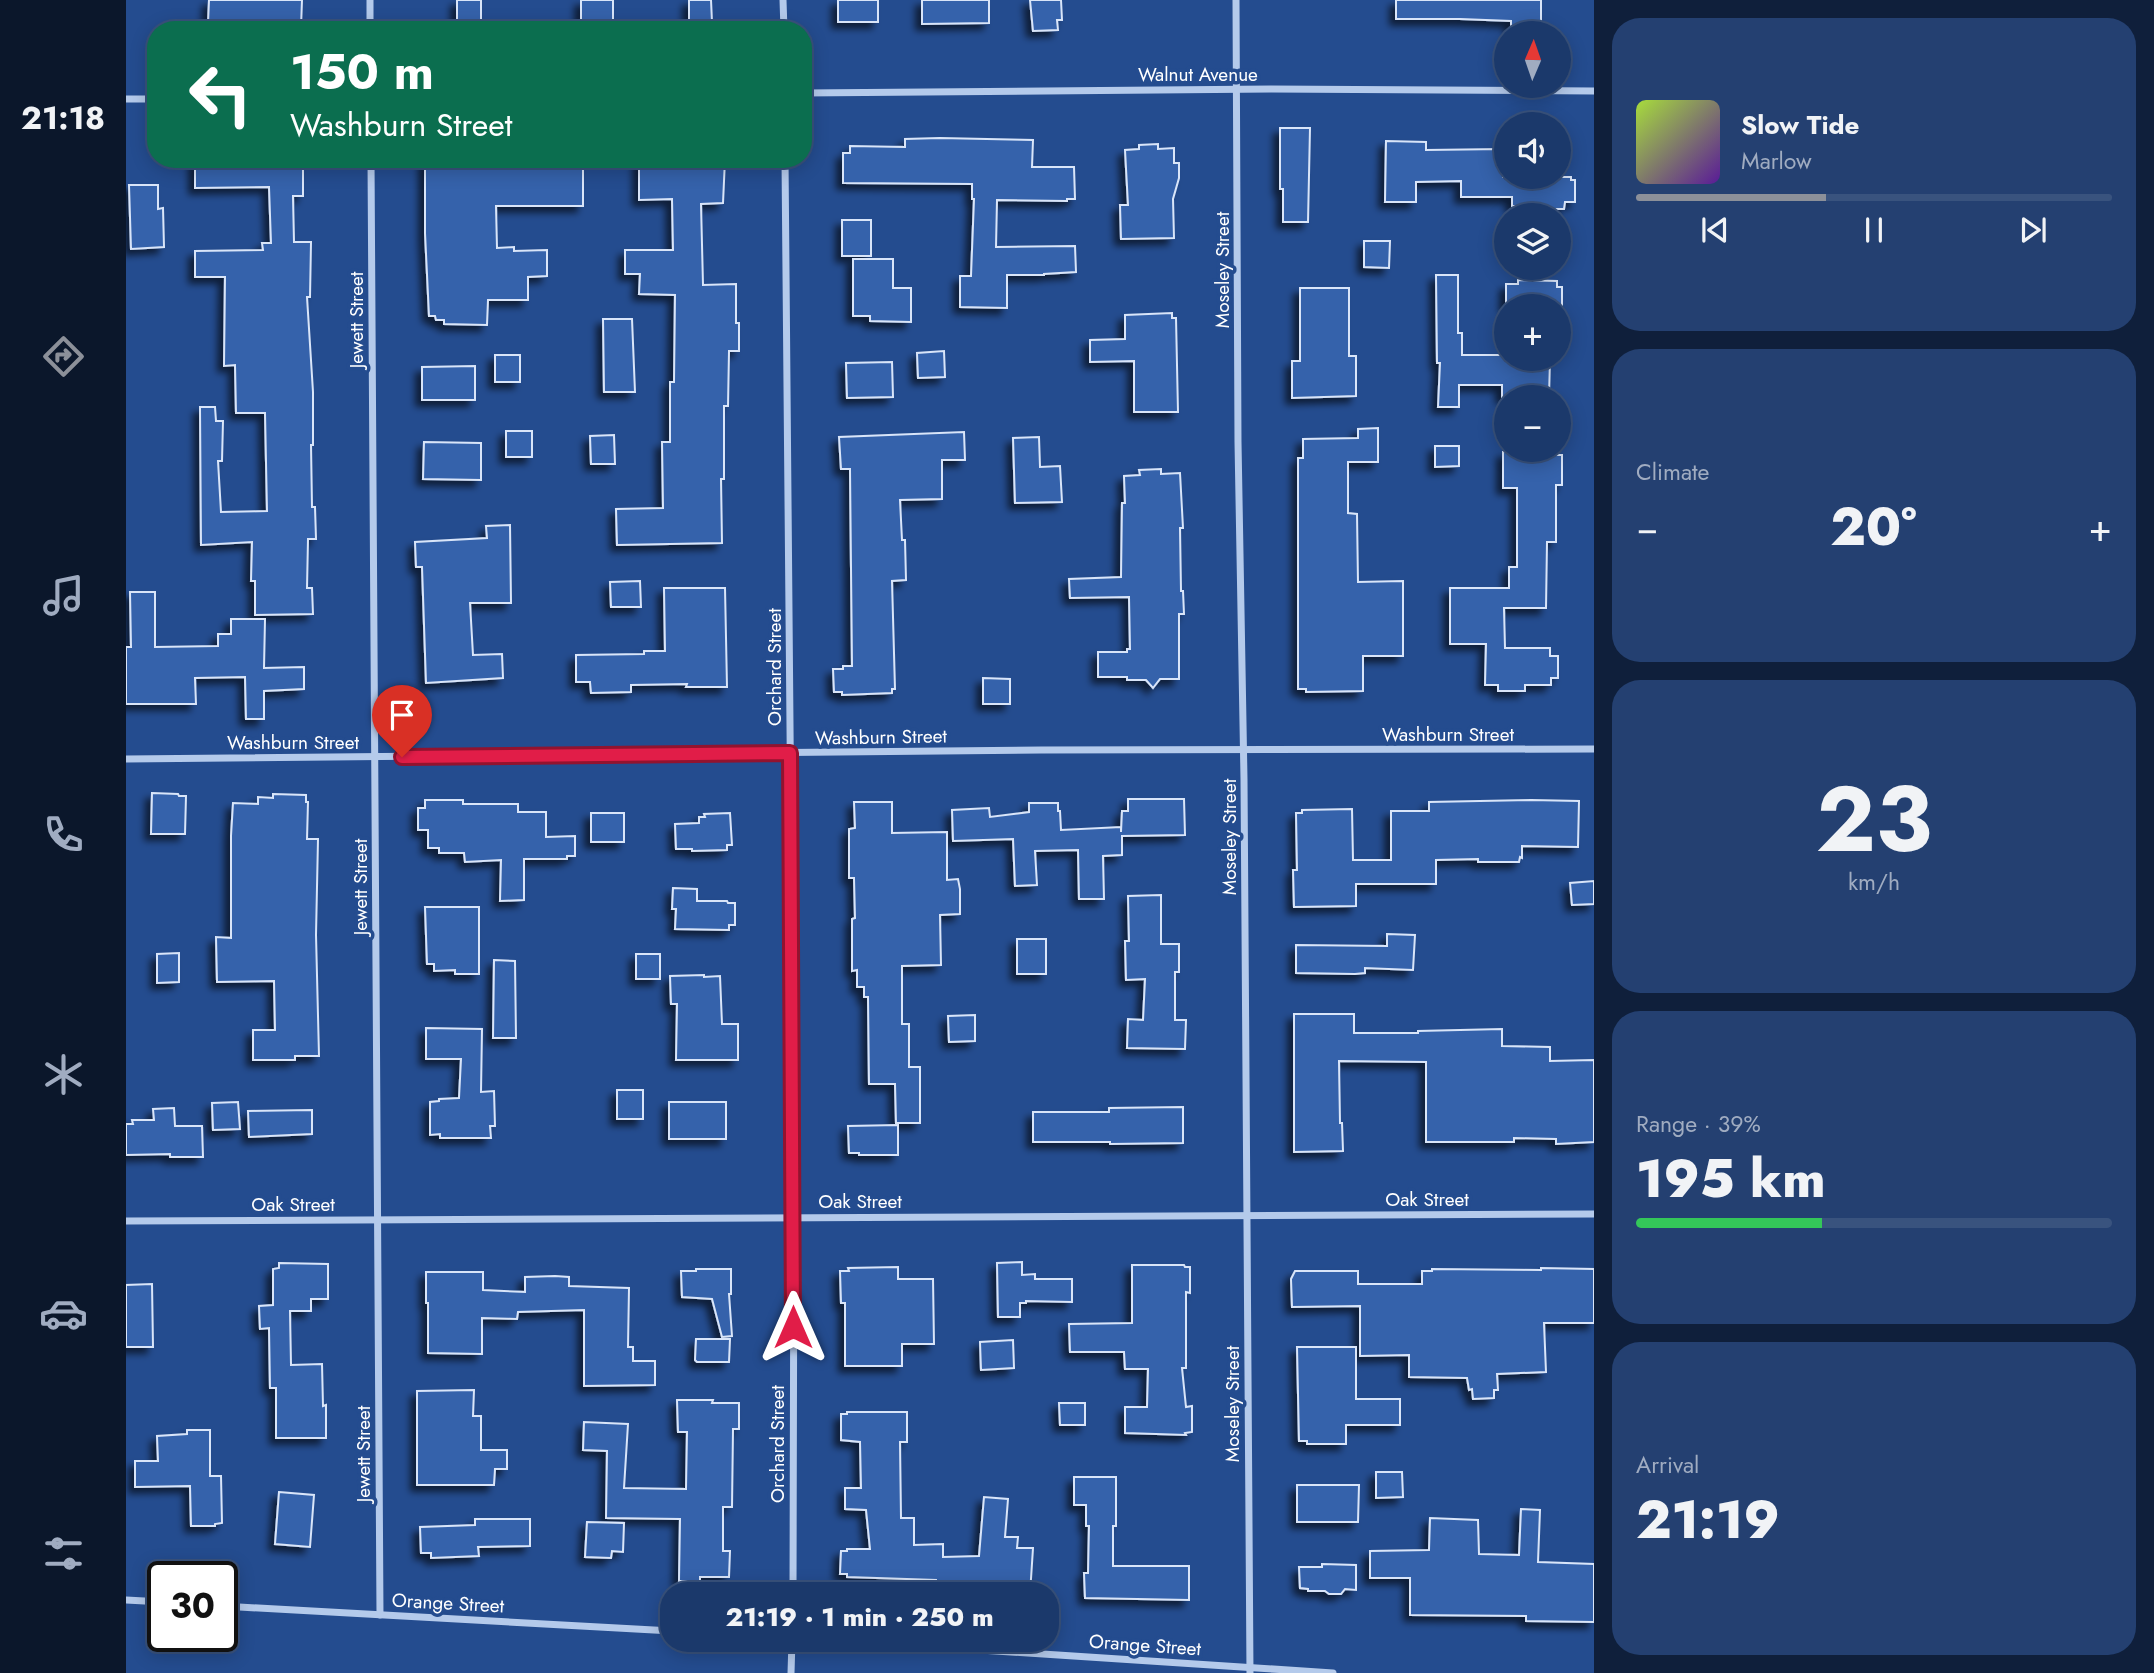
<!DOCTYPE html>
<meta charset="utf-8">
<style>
:root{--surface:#1b396b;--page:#244071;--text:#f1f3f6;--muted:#a0acc1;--line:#39537e;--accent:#8c9099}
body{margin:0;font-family:Jost,sans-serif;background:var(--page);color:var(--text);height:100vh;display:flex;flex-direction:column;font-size:26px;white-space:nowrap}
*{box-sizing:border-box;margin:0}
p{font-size:23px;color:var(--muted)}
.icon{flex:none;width:38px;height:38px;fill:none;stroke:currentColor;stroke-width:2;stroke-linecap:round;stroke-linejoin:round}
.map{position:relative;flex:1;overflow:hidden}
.drawer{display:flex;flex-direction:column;gap:18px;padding:18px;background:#0f1f3b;width:560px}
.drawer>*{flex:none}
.top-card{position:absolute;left:21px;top:21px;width:665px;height:147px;border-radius:28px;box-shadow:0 4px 18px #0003,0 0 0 2px var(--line);background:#0b6e4f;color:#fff;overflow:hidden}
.needle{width:46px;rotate:2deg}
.fabs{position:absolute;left:1368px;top:21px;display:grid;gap:14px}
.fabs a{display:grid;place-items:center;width:77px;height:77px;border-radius:50%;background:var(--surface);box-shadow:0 4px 18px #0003,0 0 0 2px var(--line);font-size:35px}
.speed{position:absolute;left:21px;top:1561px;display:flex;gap:14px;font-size:35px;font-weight:700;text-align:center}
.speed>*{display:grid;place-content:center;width:91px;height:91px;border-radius:50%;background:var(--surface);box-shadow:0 4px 18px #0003,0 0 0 2px var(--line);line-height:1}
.speed .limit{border:4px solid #111;border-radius:10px;background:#fff;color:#111}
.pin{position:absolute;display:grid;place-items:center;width:60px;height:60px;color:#fff;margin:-72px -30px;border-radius:50% 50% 50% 0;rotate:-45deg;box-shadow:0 0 7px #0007}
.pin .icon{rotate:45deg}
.me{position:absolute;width:77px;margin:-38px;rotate:0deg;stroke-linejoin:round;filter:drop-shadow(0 0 5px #0008)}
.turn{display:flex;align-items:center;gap:24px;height:147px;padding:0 28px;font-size:32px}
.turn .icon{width:91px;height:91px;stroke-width:2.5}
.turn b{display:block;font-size:49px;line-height:60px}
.big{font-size:52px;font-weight:800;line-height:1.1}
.drawer .tile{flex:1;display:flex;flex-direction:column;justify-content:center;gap:10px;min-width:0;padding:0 24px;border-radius:28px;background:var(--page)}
.drawer .dial{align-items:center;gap:0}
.dial b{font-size:91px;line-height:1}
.song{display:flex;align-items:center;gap:21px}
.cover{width:84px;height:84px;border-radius:10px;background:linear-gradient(135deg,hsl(80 70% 55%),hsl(270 70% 35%))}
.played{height:7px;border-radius:4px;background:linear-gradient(90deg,var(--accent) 40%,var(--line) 40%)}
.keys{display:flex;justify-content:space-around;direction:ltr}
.heat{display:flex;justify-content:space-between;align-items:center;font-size:38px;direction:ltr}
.charge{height:10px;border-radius:5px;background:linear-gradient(90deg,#34c759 39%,var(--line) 0)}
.trip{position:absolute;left:534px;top:1582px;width:399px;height:70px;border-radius:28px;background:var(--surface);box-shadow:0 4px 18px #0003,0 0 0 2px var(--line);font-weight:800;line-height:70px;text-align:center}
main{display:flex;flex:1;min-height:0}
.dock{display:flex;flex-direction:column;width:126px;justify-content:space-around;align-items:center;background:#0b172b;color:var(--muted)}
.dock .icon{width:49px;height:49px}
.dock .current{color:var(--accent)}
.dock b{font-size:32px;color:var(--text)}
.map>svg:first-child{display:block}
.building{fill:#3462ab;stroke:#d9e5f9;stroke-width:2;filter:url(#shadow)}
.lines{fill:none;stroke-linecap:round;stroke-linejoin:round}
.street{stroke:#b4caeb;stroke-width:7}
.route-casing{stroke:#92132f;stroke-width:18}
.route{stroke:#e11d48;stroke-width:12}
.labels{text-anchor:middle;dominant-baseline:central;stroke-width:7;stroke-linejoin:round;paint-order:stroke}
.street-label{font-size:19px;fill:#fff;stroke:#244c8f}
</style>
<main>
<nav class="dock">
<b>21:18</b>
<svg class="icon current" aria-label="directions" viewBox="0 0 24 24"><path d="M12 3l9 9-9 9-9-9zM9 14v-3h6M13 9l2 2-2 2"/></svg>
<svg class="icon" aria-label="music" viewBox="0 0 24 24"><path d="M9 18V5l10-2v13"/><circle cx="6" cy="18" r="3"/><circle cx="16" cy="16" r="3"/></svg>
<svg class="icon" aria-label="phone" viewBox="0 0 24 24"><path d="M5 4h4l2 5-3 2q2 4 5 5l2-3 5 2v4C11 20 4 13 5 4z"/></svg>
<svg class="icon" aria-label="climate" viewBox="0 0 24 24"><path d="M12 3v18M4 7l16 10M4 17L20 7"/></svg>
<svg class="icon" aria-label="car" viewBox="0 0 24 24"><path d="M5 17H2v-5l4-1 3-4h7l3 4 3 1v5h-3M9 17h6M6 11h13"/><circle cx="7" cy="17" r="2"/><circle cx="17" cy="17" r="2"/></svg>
<svg class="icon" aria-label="filters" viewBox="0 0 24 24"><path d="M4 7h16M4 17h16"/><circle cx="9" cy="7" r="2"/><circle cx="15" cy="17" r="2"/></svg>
</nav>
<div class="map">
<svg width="1468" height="1673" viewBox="0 0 1468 1673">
<defs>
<filter id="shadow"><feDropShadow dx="-6" dy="6" stdDeviation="3.5" flood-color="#0009"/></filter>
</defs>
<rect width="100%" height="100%" fill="#244c8f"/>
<g class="building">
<polygon points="83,0 176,0 175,27 157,27 157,22 113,21 110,30 85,30 85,24 82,23"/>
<rect x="331" y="0" width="24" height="27"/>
<rect x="455" y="0" width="32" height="30"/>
<polygon points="563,0 585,0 586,22 563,22"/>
<rect x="712" y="0" width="40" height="22"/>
<polygon points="796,0 863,0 863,23 796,24"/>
<polygon points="904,0 935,0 936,20 931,20 932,30 907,31"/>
<polygon points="1270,0 1415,0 1415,28 1385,28 1385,21 1334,19 1270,19"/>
<polygon points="1154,128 1184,128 1182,222 1157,222 1157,189 1154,189"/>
<polygon points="814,138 907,140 906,167 948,167 949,199 941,199 941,201 871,200 870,247 949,246 950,272 918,274 918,275 881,275 881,308 834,307 834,276 845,276 848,199 846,199 846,184 717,183 717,153 724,153 724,146 779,147 779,139"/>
<polygon points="1260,141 1300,142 1300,150 1377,149 1377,177 1445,177 1445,180 1449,180 1449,202 1439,202 1438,209 1415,209 1415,206 1386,206 1386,197 1335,197 1335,181 1290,182 1290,202 1259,202"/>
<polygon points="1032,144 1032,149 1048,148 1048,163 1053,163 1053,178 1047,199 1048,238 995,239 994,205 1002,205 999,150 1013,149 1013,145"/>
<polygon points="69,159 177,159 177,196 167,196 168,242 185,242 184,297 181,297 187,392 187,445 185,445 186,507 189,507 190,539 182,539 181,588 186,588 187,614 129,615 129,581 125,581 126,542 75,545 74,407 89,407 90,421 97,421 96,461 92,461 95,512 141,511 139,413 110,413 109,365 98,366 99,277 69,277 69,251 137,250 136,243 145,243 143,187 69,188"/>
<polygon points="299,159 457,159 457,206 370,206 371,248 388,247 388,251 421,250 421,276 402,277 402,300 362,300 361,325 318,324 318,320 310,320 309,316 303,316 299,233"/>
<polygon points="513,159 599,159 597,203 575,204 577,285 610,284 610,323 613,323 613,351 603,351 602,406 598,406 598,479 595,479 596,543 491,545 490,509 537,508 536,442 544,442 544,382 548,382 549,295 513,294 514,274 499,274 499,250 547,250 546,199 513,200"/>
<polygon points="3,185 32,185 32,209 37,208 38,247 5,249"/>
<rect x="716" y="220" width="29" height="36"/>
<polygon points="1238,241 1264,241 1263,268 1238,267"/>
<polygon points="727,259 767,259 767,288 785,288 785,322 744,321 744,316 727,316"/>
<polygon points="1310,275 1332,275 1332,333 1336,333 1336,355 1381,355 1381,359 1424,359 1423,397 1376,397 1376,385 1333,385 1333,407 1312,407 1314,363 1311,363"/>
<polygon points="1392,280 1431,281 1431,287 1436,287 1436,306 1380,306 1380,284 1392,284"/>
<polygon points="1174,288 1223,288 1223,356 1230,356 1230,396 1166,398 1166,361 1174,361"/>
<polygon points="1046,313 1046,318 1050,318 1052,412 1008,412 1008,361 964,362 964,340 999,339 999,315"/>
<polygon points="477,319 506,319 509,392 478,392"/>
<polygon points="818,351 819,377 792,378 791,353"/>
<rect x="369" y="355" width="25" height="27"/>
<polygon points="766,362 767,397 721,398 720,363"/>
<polygon points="349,366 349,400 296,400 296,367"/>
<polygon points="1252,428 1252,462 1222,462 1222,513 1231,514 1232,582 1277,581 1277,656 1237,656 1237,691 1180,692 1180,689 1172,689 1172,458 1177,458 1177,439 1232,438 1232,429"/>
<rect x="380" y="431" width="26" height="26"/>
<polygon points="838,432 839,460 816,460 816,499 774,500 776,540 779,540 780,580 766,581 769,689 766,689 766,693 716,695 716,692 708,692 707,669 717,669 717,666 726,666 724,469 715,469 713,437"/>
<polygon points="488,435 489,464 465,464 464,436"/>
<polygon points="913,437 914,467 934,466 936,502 889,503 887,438"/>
<polygon points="298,442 355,443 355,480 297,479"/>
<polygon points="1309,446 1333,446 1333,466 1309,467"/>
<polygon points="1377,452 1427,452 1427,455 1436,455 1436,485 1430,485 1430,542 1421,542 1420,608 1378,608 1379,648 1424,648 1424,656 1432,656 1432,678 1425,678 1425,685 1399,685 1399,691 1372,691 1372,685 1359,685 1360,644 1324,644 1324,588 1383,588 1383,567 1391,567 1391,488 1377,488"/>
<polygon points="1035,469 1035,474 1054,473 1057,528 1054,528 1055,591 1057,591 1058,614 1053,614 1053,679 1034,679 1027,688 1020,680 1001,680 1001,677 972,677 972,652 1001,652 1001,649 1004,649 1003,597 944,598 943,579 995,577 996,503 999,503 998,476 1014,475 1013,470"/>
<polygon points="384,525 385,603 344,603 347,655 376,654 377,678 300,683 296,567 290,567 289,542 361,538 360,526"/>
<polygon points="514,581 515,607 485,607 484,582"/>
<polygon points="538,588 599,588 601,687 560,687 561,684 505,685 505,692 465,693 464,682 450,682 450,655 518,654 518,651 539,651"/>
<polygon points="4,592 29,592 29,647 92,646 92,634 105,634 105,619 139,619 138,668 178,667 178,689 138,691 138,719 120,719 119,677 69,678 70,704 0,704 0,647 5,647"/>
<polygon points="857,678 884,679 884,704 857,704"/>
<polygon points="26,793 52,794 53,796 60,796 59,834 25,834"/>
<polygon points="147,794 180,795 180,802 182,802 181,839 192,839 190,935 193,1056 169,1056 169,1060 127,1060 127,1030 149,1030 148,981 91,982 90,937 105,938 105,836 107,803 132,804 132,797 147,798"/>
<polygon points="1002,799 1058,799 1059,835 996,836 996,855 977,856 978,899 953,899 952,850 909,851 911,885 889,886 887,839 827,841 826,810 863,808 864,817 903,812 903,803 932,803 932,811 934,811 935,830 995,827 995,832 996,811 1002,811"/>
<polygon points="299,800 337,800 337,804 392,804 392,812 420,812 420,837 449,836 449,856 441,856 441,859 398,859 398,900 374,901 375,860 339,862 338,853 313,853 313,848 302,848 302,830 292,830 292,808 299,808"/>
<polygon points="1405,800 1453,801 1452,847 1396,846 1396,858 1394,857 1393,862 1352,862 1352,859 1310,860 1310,884 1230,884 1230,906 1168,907 1167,870 1171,870 1170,813 1176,813 1176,810 1226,809 1227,860 1265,860 1265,811 1303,811 1303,802"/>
<polygon points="728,802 766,802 766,833 821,832 821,880 832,879 834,889 834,914 814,915 815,965 776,966 776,1024 783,1024 783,1067 794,1067 794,1123 770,1123 769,1084 743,1084 742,997 738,997 738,987 731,987 731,970 726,971 726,919 729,918 728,878 723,878 723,829 729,828"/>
<rect x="465" y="813" width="33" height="29"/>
<polygon points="604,813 606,845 601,845 601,850 566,851 566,849 550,849 549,824 573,823 573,817 579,817 578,814"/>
<polygon points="1468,881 1468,904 1446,905 1444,883"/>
<polygon points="547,888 571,889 571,901 601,901 602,903 609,903 609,925 603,925 603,930 549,929 550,909 546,909"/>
<polygon points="1035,895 1035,944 1053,944 1053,972 1049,972 1049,1020 1060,1020 1059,1049 1001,1048 1002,1019 1017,1020 1019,979 1000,980 999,941 1003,941 1002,896"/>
<polygon points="299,907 353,907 353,974 329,974 329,970 308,971 308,964 301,964"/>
<polygon points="1261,934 1289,935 1287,970 1239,968 1239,973 1229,974 1170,973 1170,945 1261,946"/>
<rect x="891" y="939" width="29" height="35"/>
<polygon points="53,953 53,982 31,983 31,954"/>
<rect x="510" y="954" width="24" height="25"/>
<polygon points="368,960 389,961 390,1038 367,1038"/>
<polygon points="578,975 578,977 594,976 596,1024 612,1024 612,1060 550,1060 551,1004 545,1004 544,976"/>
<polygon points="1168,1014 1228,1014 1228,1033 1292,1033 1292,1031 1376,1029 1376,1046 1424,1047 1424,1061 1468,1060 1468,1142 1430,1144 1430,1139 1388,1138 1388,1142 1300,1142 1300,1062 1213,1061 1214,1123 1216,1123 1217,1151 1168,1152"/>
<polygon points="849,1015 849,1041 823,1042 822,1016"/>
<polygon points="300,1028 356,1029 355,1092 368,1091 369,1126 364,1126 365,1138 314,1138 314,1134 304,1135 304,1102 313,1101 313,1099 333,1098 335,1059 300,1059"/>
<rect x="491" y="1090" width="26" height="29"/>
<polygon points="112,1102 114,1129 87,1130 86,1103"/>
<rect x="543" y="1102" width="57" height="37"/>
<polygon points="1057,1107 1057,1143 984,1144 984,1142 907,1142 907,1112 983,1112 983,1108"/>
<polygon points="48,1108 49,1126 76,1126 77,1157 44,1157 44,1154 0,1155 0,1124 7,1124 6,1120 28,1120 27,1109"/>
<polygon points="186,1110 186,1134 123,1137 122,1111"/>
<polygon points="772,1125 772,1155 733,1155 733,1153 723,1153 722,1126"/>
<polygon points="896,1262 896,1275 909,1274 909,1279 946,1279 946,1302 900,1301 900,1303 894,1303 894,1317 872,1317 871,1263"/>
<polygon points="153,1263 202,1264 202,1299 185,1299 185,1311 164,1311 165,1365 196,1364 197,1406 200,1405 200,1438 150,1438 150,1388 144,1388 143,1328 134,1329 133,1306 147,1305 147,1269 153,1268"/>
<polygon points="1006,1265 1058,1265 1059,1267 1064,1267 1064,1293 1060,1292 1060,1368 1056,1368 1060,1407 1066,1406 1066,1432 1059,1433 1060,1435 999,1433 999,1407 1021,1407 1022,1369 999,1369 998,1352 944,1352 943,1324 1006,1323"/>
<polygon points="772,1267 772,1279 807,1279 808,1344 776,1344 776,1366 719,1366 719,1303 715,1303 714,1271 723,1271 722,1268"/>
<polygon points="1415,1268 1468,1269 1468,1323 1418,1323 1420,1372 1371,1374 1372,1390 1368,1390 1368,1398 1347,1399 1346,1389 1343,1390 1341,1378 1283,1377 1283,1355 1234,1356 1234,1306 1166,1307 1165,1279 1169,1271 1232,1271 1232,1284 1296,1284 1296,1271 1306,1271 1306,1269 1415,1270"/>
<polygon points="570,1269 605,1269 605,1294 603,1294 606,1336 596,1337 586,1299 556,1297 555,1271 570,1271"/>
<polygon points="300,1272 357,1272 357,1290 399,1292 399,1277 429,1276 443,1277 443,1286 503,1288 502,1347 507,1347 507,1361 529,1361 529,1385 458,1386 458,1310 392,1312 391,1319 356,1318 356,1354 302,1353 302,1303 300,1303"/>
<polygon points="26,1284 27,1347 0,1347 0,1285"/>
<polygon points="570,1339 604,1339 603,1362 571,1362 569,1360"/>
<polygon points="887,1340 888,1368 855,1370 854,1342"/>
<polygon points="1171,1347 1230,1347 1230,1399 1274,1399 1274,1425 1220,1425 1220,1444 1181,1444 1181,1441 1173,1441"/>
<polygon points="348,1390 347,1416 355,1416 355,1450 381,1450 381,1469 369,1469 368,1485 291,1485 291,1391"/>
<polygon points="551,1400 587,1400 586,1403 613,1403 613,1429 607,1429 606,1507 597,1507 597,1551 604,1551 603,1577 574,1577 574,1581 553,1581 554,1519 480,1518 481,1451 457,1450 458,1422 502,1424 498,1488 560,1489 561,1432 552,1432"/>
<polygon points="933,1403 959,1403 959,1425 934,1425"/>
<polygon points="721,1412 781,1412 781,1442 774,1442 775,1518 788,1518 788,1545 817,1544 817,1557 853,1556 858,1497 882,1499 879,1537 892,1537 891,1548 907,1548 904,1594 873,1594 873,1592 815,1594 815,1592 811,1592 810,1580 721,1577 721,1574 714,1574 715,1551 721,1551 721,1549 744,1549 740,1510 719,1509 719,1488 735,1488 734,1442 715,1440 715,1414 721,1414"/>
<polygon points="61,1430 84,1430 84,1476 95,1476 96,1523 89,1524 89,1526 65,1526 64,1486 9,1487 9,1461 32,1461 31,1436 61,1434"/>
<polygon points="1250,1472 1276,1472 1277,1497 1250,1498"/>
<polygon points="948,1477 990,1477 990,1526 987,1526 987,1566 1063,1566 1063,1600 959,1598 958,1573 962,1573 963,1526 960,1526 960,1505 948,1505"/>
<polygon points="1171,1485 1233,1485 1232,1522 1171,1522"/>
<polygon points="153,1492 188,1495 184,1547 149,1544"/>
<polygon points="1395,1509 1414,1510 1412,1562 1468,1564 1468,1622 1400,1621 1400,1616 1284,1615 1284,1578 1244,1578 1244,1551 1303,1550 1304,1518 1352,1520 1353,1554 1393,1555"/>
<polygon points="349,1519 404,1519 404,1546 352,1547 353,1556 305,1558 305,1553 295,1553 294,1527 349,1525"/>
<polygon points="461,1522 498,1523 497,1552 486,1551 485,1558 459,1557"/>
<polygon points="1196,1564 1230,1565 1230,1590 1219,1589 1215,1594 1203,1594 1199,1591 1182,1591 1182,1589 1174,1588 1173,1567 1196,1567"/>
</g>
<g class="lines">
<g class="street">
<polyline points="244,0 244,30"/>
<polyline points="657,0 658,30"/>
<polyline points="1110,0 1112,442 1118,779 1124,1673"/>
<polyline points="677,93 1145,89 1468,91"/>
<polyline points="0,99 30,99"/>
<polyline points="245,159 254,1615"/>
<polyline points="659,159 668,1178 667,1594"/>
<polyline points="0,759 915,750 1468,749"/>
<polyline points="0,1221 1468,1214"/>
<polyline points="0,1600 37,1602"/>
<polyline points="96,1606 546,1631"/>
<polyline points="703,1640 1207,1673"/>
<polyline points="665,1673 666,1640"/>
</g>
</g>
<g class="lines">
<defs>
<polyline id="route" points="276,757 664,753 667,1327"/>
</defs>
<use href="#route" class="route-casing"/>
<use href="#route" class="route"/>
</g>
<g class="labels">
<g class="street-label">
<text x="1072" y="74">Walnut Avenue</text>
<text transform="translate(1096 270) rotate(-90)">Moseley Street</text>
<text transform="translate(230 320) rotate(-90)">Jewett Street</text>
<text transform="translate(648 667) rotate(-90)">Orchard Street</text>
<text x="1322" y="734">Washburn Street</text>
<text transform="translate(755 737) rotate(-1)">Washburn Street</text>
<text x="167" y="742">Washburn Street</text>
<text transform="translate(1103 837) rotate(-90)">Moseley Street</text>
<text transform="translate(234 887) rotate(-90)">Jewett Street</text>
<text x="1301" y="1199">Oak Street</text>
<text x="734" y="1201">Oak Street</text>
<text x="167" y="1204">Oak Street</text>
<text transform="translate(1106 1404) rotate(-90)">Moseley Street</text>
<text transform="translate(651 1444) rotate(-90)">Orchard Street</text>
<text transform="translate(237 1454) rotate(-90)">Jewett Street</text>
<text transform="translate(322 1603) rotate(3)">Orange Street</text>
<text transform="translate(1019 1645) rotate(4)">Orange Street</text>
</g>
</g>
</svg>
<div class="fabs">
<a><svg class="needle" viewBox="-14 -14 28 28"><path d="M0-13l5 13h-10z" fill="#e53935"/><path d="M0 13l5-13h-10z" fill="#a0acc1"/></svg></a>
<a><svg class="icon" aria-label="sound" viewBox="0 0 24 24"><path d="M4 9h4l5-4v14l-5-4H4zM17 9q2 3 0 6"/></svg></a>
<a><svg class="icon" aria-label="layers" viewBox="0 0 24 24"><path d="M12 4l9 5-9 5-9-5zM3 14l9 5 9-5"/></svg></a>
<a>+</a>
<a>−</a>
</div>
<div class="speed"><div class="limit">30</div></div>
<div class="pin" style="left:276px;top:757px;background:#d93025"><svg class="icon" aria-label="arrive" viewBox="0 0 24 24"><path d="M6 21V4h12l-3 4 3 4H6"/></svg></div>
<svg class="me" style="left:667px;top:1327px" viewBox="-20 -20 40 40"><path d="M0-17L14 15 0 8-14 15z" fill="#e11d48" stroke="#fff" stroke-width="4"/></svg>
<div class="trip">21:19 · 1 min · 250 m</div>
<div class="top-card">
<div class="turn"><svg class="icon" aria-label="left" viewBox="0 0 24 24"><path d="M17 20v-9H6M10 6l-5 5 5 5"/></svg><div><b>150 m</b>Washburn Street</div></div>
</div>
</div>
<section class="drawer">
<div class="tile">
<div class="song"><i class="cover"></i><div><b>Slow Tide</b><p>Marlow</p></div></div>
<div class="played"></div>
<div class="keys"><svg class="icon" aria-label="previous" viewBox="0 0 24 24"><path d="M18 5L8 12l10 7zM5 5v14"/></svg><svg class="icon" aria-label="pause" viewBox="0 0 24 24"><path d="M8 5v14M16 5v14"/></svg><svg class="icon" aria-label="next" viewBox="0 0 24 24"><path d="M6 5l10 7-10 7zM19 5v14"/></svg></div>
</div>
<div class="tile"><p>Climate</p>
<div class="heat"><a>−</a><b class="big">20°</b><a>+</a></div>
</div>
<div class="tile dial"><b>23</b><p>km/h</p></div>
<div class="tile"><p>Range · 39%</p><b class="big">195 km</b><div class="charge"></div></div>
<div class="tile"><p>Arrival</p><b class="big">21:19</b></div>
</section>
</main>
